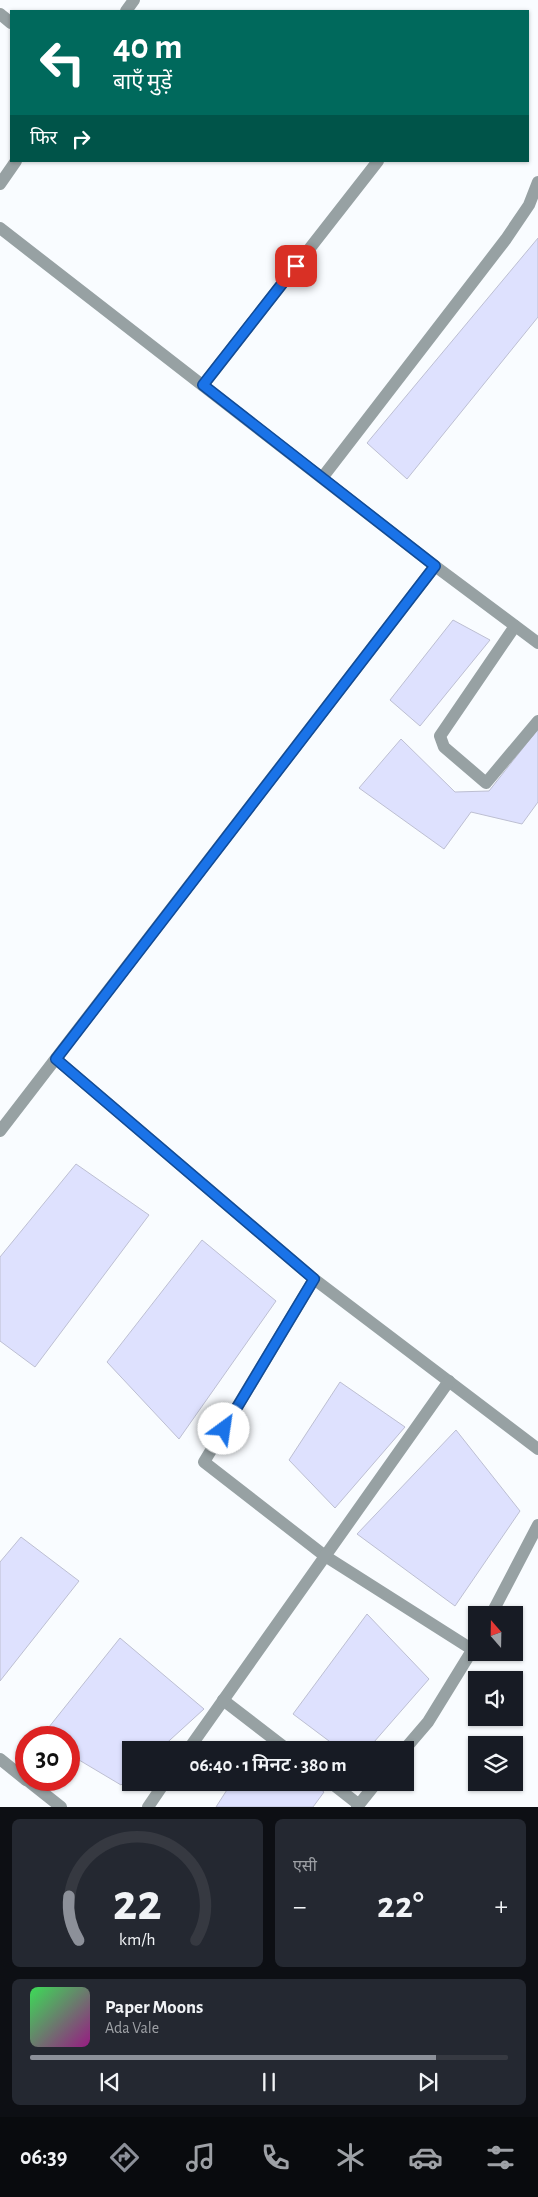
<!DOCTYPE html>
<html lang="hi">
<meta charset="utf-8">
<style>
:root{--surface:#171b24;--page:#242831;--text:#f1f3f6;--muted:#9ea1a6;--line:#363941;--accent:#8c9099}
body{margin:0;font-family:"Alegreya Sans","Noto Sans Devanagari",sans-serif;background:var(--page);color:var(--text);height:100vh;display:flex;flex-direction:column;font-size:19px;white-space:nowrap}
*{box-sizing:border-box;margin:0}
p{font-size:16px;color:var(--muted)}
.icon{flex:none;width:28px;height:28px;fill:none;stroke:currentColor;stroke-width:2;stroke-linecap:round;stroke-linejoin:round}
.map{position:relative;height:1807px;overflow:hidden}
.sheet{display:flex;flex-direction:column;gap:12px;padding:12px;background:#0d0f14;flex:1}
.sheet>*{flex:none}
.hud{position:absolute;left:10px;top:10px;width:519px;height:152px;border-radius:0px;box-shadow:0 1px 4px #0004;background:#00695c;color:#fff;overflow:hidden}
.needle{width:32px;rotate:340deg}
.tools{position:absolute;left:468px;top:1606px;display:grid;gap:10px}
.tools a{display:grid;place-items:center;width:55px;height:55px;border-radius:0px;background:var(--surface);box-shadow:0 1px 4px #0004;font-size:25px}
.speed{position:absolute;left:15px;top:1726px;display:flex;gap:10px;font-size:25px;font-weight:700;text-align:center}
.speed>*{display:grid;place-content:center;width:65px;height:65px;border-radius:50%;background:var(--surface);box-shadow:0 1px 4px #0004;line-height:1}
.speed .limit{border:8px solid #d22;background:#fff;color:#111}
.pin{position:absolute;display:grid;place-items:center;width:42px;height:42px;color:#fff;margin:-21px;border-radius:10px;box-shadow:0 2px 8px #0006}
.me{position:absolute;width:55px;margin:-28px;rotate:31deg;stroke-linejoin:round;filter:drop-shadow(0 0 4px #0008)}
.turn{display:flex;align-items:center;gap:18px;height:105px;padding:0 20px;font-size:22px}
.turn .icon{width:65px;height:65px;stroke-width:2.5}
.turn b{display:block;font-size:35px;line-height:42px}
.then{display:flex;align-items:center;height:48px;padding:0 20px;background:#0003;gap:10px;font-size:19px}
.big{font-size:38px;font-weight:600;line-height:1.1}
.sheet .widget{flex:1;display:flex;flex-direction:column;justify-content:center;gap:8px;min-width:0;padding:0 18px;border-radius:8px;background:var(--page)}
.sheet .dial{align-items:center;gap:0}
.dial svg{height:130px;overflow:visible;fill:none;stroke:var(--line);stroke-width:7;stroke-linecap:round;text-anchor:middle}
.dial text{fill:var(--text);stroke:none}
.song{display:flex;align-items:center;gap:15px}
.cover{width:60px;height:60px;border-radius:8px;background:linear-gradient(135deg,hsl(130 70% 55%),hsl(310 70% 35%))}
.played{height:5px;border-radius:2px;background:linear-gradient(90deg,var(--accent) 85%,var(--line) 85%)}
.keys{display:flex;justify-content:space-around;direction:ltr}
.heat{display:flex;justify-content:space-between;align-items:center;font-size:28px;direction:ltr}
.sheet .tiles{flex:1;display:grid;gap:12px;grid-template-columns:1fr 1fr}
.widget:last-child{grid-column:span 2}
.trip{position:absolute;left:122px;top:1741px;width:292px;height:50px;border-radius:0px;background:var(--surface);box-shadow:0 1px 4px #0004;font-weight:600;line-height:50px;text-align:center}
.tabs{display:flex;height:80px;justify-content:space-around;align-items:center;background:#090b0e;color:var(--muted)}
.tabs .icon{width:35px;height:35px}
.tabs .on{color:var(--accent)}
.tabs b{font-size:22px;color:var(--text)}
.map>svg:first-child{display:block}
.building{fill:#dee1fe;stroke:#bdbfd2}
.lines{fill:none;stroke-linecap:round;stroke-linejoin:round}
.service{stroke:#97a1a3;stroke-width:12}
.minor{stroke:#97a1a3;stroke-width:12}
.route-casing{stroke:#114b97;stroke-width:12}
.route{stroke:#1a73e8;stroke-width:9}
</style>
<div class="map">
<svg width="538" height="1807" viewBox="0 0 538 1807">
<rect width="100%" height="100%" fill="#f9fcff"/>
<g class="building">
<polygon points="538,238 538,317 407,479 367,443"/>
<polygon points="453,620 490,640 420,726 390,700"/>
<polygon points="538,729 538,802 522,824 471,812 444,849 359,788 401,739 455,792 489,791"/>
<polygon points="76,1164 149,1215 35,1367 0,1341 0,1257"/>
<polygon points="202,1240 276,1301 179,1439 107,1362"/>
<polygon points="340,1382 405,1427 335,1508 289,1460"/>
<polygon points="456,1430 520,1511 455,1606 357,1534"/>
<polygon points="21,1537 79,1581 0,1681 0,1562"/>
<polygon points="367,1614 429,1679 367,1750 341,1750 293,1714"/>
<polygon points="120,1638 204,1709 159,1750 131,1750 131,1776 121,1785 69,1754 69,1738 41,1737"/>
<polygon points="258,1743 267,1750 253,1750"/>
<polygon points="232,1782 311,1782 324,1792 313,1807 216,1807"/>
</g>
<g class="lines">
<g class="service">
<polyline points="126,11 134,0"/>
<polyline points="0,14 11,23"/>
<polyline points="0,184 16,161"/>
<polyline points="0,228 435,566"/>
<polyline points="203,385 378,161"/>
<polyline points="322,478 506,239 529,205 538,182"/>
<polyline points="515,626 440,736 444,747 486,783 538,721"/>
</g>
<g class="minor">
<polyline points="56,1059 314,1279 538,1449"/>
<polyline points="0,1131 435,566 538,643"/>
<polyline points="314,1279 204,1462 325,1556 473,1650"/>
<polyline points="491,1615 538,1525"/>
<polyline points="223,1700 288,1750"/>
<polyline points="188,1750 449,1381"/>
<polyline points="404,1750 428,1722 476,1644"/>
<polyline points="0,1759 26,1780"/>
<polyline points="27,1780 61,1807"/>
<polyline points="330,1782 358,1804"/>
<polyline points="148,1807 165,1782"/>
<polyline points="357,1807 377,1782"/>
</g>
</g>
<g class="lines">
<defs>
<polyline id="route" points="224,1429 314,1279 56,1059 435,566 203,385 296,266"/>
</defs>
<use href="#route" class="route-casing"/>
<use href="#route" class="route"/>
</g>
</svg>
<div class="tools">
<a><svg class="needle" viewBox="-14 -14 28 28"><path d="M0-13l5 13h-10z" fill="#e53935"/><path d="M0 13l5-13h-10z" fill="#9ea1a6"/></svg></a>
<a><svg class="icon" aria-label="sound" viewBox="0 0 24 24"><path d="M4 9h4l5-4v14l-5-4H4zM17 9q2 3 0 6"/></svg></a>
<a><svg class="icon" aria-label="layers" viewBox="0 0 24 24"><path d="M12 4l9 5-9 5-9-5zM3 14l9 5 9-5"/></svg></a>
</div>
<div class="speed"><div class="limit">30</div></div>
<div class="pin" style="left:296px;top:266px;background:#d93025"><svg class="icon" aria-label="arrive" viewBox="0 0 24 24"><path d="M6 21V4h12l-3 4 3 4H6"/></svg></div>
<svg class="me" style="left:224px;top:1429px" viewBox="-20 -20 40 40"><circle r="19" fill="#fff"/><path d="M0-13L10 11 0 6-10 11z" fill="#1a73e8"/></svg>
<div class="trip">06:40 · 1 मिनट · 380 m</div>
<div class="hud">
<div class="turn"><svg class="icon" aria-label="left" viewBox="0 0 24 24"><path d="M17 20v-9H6M10 6l-5 5 5 5"/></svg><div><b>40 m</b>बाएँ मुड़ें</div></div>
<div class="then">फिर<svg class="icon" aria-label="right" viewBox="0 0 24 24"><path d="M7 20v-9h11M14 6l5 5-5 5"/></svg></div>
</div>
</div>
<section class="sheet">
<div class="tiles">
<div class="widget dial"><svg viewBox="0 0 100 80">
<path d="M14 69A42 42 0 1 1 86 69"/>
<path d="M14 69A42 42 0 0 1 8 42" stroke="#8c9099"/>
<text x="50" y="56" font-size="32" font-weight="700">22</text>
<text x="50" y="72" font-size="11">km/h</text>
</svg></div>
<div class="widget"><p>एसी</p>
<div class="heat"><a>−</a><b class="big">22°</b><a>+</a></div>
</div>
<div class="widget">
<div class="song"><i class="cover"></i><div><b>Paper Moons</b><p>Ada Vale</p></div></div>
<div class="played"></div>
<div class="keys"><svg class="icon" aria-label="previous" viewBox="0 0 24 24"><path d="M18 5L8 12l10 7zM5 5v14"/></svg><svg class="icon" aria-label="pause" viewBox="0 0 24 24"><path d="M8 5v14M16 5v14"/></svg><svg class="icon" aria-label="next" viewBox="0 0 24 24"><path d="M6 5l10 7-10 7zM19 5v14"/></svg></div>
</div>
</div>
</section>
<nav class="tabs">
<b>06:39</b>
<svg class="icon on" aria-label="directions" viewBox="0 0 24 24"><path d="M12 3l9 9-9 9-9-9zM9 14v-3h6M13 9l2 2-2 2"/></svg>
<svg class="icon" aria-label="music" viewBox="0 0 24 24"><path d="M9 18V5l10-2v13"/><circle cx="6" cy="18" r="3"/><circle cx="16" cy="16" r="3"/></svg>
<svg class="icon" aria-label="phone" viewBox="0 0 24 24"><path d="M5 4h4l2 5-3 2q2 4 5 5l2-3 5 2v4C11 20 4 13 5 4z"/></svg>
<svg class="icon" aria-label="climate" viewBox="0 0 24 24"><path d="M12 3v18M4 7l16 10M4 17L20 7"/></svg>
<svg class="icon" aria-label="car" viewBox="0 0 24 24"><path d="M5 17H2v-5l4-1 3-4h7l3 4 3 1v5h-3M9 17h6M6 11h13"/><circle cx="7" cy="17" r="2"/><circle cx="17" cy="17" r="2"/></svg>
<svg class="icon" aria-label="filters" viewBox="0 0 24 24"><path d="M4 7h16M4 17h16"/><circle cx="9" cy="7" r="2"/><circle cx="15" cy="17" r="2"/></svg>
</nav>
